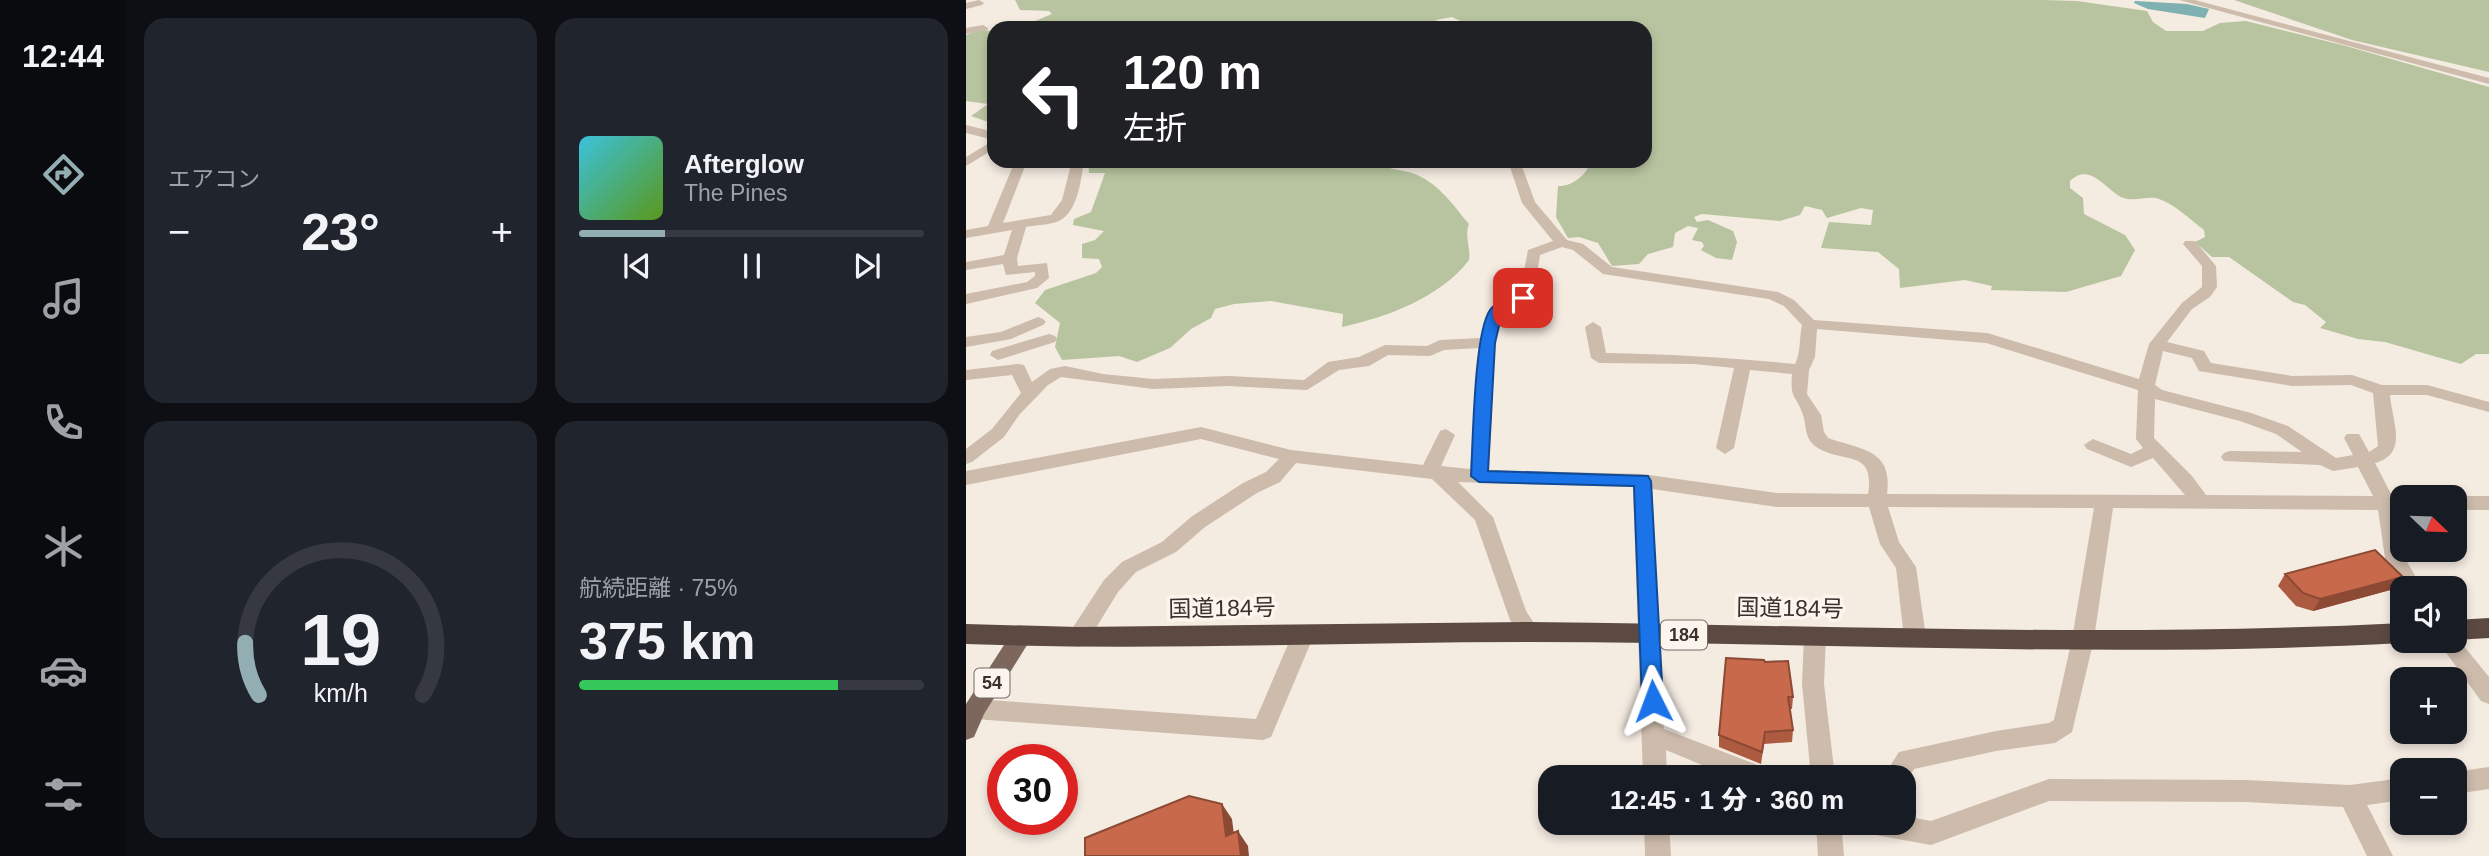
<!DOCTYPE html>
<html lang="ja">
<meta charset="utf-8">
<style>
:root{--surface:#171b24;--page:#20242c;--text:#f1f3f6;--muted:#9ea1a6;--line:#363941;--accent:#92aeb2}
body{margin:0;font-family:Arial,"Noto Sans JP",sans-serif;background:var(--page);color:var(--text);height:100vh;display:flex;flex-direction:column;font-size:26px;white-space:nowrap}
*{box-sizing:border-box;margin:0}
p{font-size:23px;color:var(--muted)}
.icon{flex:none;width:38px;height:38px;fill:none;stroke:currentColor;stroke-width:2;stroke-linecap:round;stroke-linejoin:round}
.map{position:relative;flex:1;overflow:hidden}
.sheet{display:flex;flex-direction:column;gap:18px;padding:18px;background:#0d0f14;width:840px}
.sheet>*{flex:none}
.banner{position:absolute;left:21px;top:21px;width:665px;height:147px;border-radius:21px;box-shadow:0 4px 10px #0003;background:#202124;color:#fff;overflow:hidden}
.needle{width:46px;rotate:113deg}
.fabs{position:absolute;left:1424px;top:485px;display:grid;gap:14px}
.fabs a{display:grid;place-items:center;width:77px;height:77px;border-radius:14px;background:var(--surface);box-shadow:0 4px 10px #0003;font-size:35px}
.speed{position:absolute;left:21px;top:744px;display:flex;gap:14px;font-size:35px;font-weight:700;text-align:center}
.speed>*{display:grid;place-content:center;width:91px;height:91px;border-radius:50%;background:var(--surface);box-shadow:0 4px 10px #0003;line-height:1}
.speed .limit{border:10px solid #d22;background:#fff;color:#111}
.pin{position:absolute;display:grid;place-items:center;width:60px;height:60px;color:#fff;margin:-30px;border-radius:14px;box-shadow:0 4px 10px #0006}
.me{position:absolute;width:77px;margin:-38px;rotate:357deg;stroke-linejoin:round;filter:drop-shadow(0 0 5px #0008)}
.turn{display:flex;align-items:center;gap:24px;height:147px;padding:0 21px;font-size:32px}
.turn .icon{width:91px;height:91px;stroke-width:2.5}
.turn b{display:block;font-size:49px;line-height:60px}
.big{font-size:52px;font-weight:800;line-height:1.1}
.sheet .tile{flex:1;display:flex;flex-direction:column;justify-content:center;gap:10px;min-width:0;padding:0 24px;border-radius:21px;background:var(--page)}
.sheet .dial{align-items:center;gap:0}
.dial svg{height:182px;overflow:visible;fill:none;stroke:var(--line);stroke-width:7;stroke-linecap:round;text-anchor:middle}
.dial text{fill:var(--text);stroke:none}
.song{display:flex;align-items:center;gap:21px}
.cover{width:84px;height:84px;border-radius:10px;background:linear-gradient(135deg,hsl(190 70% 55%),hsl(90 70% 35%))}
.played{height:7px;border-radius:4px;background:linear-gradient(90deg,var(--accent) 25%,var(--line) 25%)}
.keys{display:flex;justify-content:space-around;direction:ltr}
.heat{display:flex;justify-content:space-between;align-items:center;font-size:38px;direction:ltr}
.charge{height:10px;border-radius:5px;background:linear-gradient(90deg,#34c759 75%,var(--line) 0)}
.sheet .tiles{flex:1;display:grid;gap:18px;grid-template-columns:repeat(2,1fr)}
.trip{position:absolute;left:572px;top:765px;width:378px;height:70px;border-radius:21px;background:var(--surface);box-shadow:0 4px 10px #0003;font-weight:800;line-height:70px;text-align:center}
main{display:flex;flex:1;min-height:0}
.tab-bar{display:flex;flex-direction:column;width:126px;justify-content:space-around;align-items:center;background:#090b0e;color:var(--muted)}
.tab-bar .icon{width:49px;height:49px}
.tab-bar .on{color:var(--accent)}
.tab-bar b{font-size:32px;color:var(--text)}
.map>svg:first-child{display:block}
.green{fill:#b8c4a0}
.water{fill:#7fb0b2}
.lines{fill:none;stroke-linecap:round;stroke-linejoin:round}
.minor{fill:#cdbbac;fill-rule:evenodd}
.major{fill:#7d675c;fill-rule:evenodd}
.highway{fill:#5c4a42;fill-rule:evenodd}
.wall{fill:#ac5a40}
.shaded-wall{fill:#8c4a34}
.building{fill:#c8694b;stroke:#8c4a34;stroke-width:2}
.route{fill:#1a73e8;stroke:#114b97;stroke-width:2}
.labels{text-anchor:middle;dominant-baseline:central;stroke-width:7;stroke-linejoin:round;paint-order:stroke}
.shield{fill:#fbf5ee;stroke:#756b66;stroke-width:2}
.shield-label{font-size:18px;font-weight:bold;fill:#3b302b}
.near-street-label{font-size:23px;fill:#3b302b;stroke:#fbf5ee}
</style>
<main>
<nav class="tab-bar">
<b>12:44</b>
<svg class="icon on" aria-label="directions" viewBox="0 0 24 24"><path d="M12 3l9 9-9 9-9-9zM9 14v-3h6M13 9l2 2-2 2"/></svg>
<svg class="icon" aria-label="music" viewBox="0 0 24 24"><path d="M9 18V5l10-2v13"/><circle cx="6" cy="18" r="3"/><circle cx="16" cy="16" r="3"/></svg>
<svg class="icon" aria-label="phone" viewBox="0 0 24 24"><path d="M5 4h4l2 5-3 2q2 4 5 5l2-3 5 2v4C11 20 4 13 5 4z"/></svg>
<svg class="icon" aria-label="climate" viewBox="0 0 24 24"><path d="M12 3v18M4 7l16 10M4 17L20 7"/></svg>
<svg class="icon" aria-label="car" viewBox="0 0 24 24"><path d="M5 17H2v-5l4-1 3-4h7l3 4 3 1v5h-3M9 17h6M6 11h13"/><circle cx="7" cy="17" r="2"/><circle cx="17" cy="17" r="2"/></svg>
<svg class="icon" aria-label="filters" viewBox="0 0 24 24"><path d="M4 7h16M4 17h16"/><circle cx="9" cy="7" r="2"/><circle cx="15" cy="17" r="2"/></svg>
</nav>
<section class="sheet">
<div class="tiles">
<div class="tile"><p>エアコン</p>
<div class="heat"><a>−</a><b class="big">23°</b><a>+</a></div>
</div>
<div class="tile">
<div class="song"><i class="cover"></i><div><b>Afterglow</b><p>The Pines</p></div></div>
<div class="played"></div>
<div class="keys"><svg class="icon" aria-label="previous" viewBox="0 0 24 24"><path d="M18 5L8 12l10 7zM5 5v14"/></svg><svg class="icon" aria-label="pause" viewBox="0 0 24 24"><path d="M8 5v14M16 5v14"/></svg><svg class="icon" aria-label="next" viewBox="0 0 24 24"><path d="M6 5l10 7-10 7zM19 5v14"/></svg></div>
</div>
<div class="tile dial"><svg viewBox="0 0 100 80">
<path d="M14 69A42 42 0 1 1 86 69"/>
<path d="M14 69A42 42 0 0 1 8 46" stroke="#92aeb2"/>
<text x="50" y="56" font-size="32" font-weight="700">19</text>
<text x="50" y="72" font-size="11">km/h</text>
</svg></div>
<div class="tile"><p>航続距離 · 75%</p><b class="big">375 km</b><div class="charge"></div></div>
</div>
</section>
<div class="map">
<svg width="1523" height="856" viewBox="0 0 1523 856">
<rect width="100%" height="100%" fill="#f4ebe1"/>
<g class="green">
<path d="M49,0h1029l33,1 70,10 6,11 13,9h37l17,-8 26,-2 100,25 143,41v267h-13l-15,10 -76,-22 -27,-3 -38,-11 6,-6 -21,-17 -12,-3 -64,-45h-17l-17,-15 10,-5 -1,-7c-13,-10 -30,-26 -45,-31 -12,-4 -25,4 -38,-2 -16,-8 -31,-35 -51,-16v7l13,10 1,16 41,21 10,15 -14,26 -55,16 -75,-2 1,-4 -27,-6 -65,8 -1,-19 -21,-17 -57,-4 8,-26 42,3 2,-15 -12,-2 -34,10 -5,-8 -17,-4 -5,9 -20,6 -78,-7 -8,3 3,5 11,-2 25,11 4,11 -5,18 -16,-2 -15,-8 3,-4 -2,-4 -10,-2 6,-12 -10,-2 -13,7 -2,14 -25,7 -9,10 -27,2 -14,-23 -19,-6 -11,1 -12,-21 2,-31c13,1 27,-10 32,-22 -12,-4 -27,1 -41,-3h96v-133h-170l-23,-11 -16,3 7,8h-425l34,-14 -3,-3 -29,-1z"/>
<polygon points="1268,0 1523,0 1523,72 1386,40"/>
<polygon points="13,30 28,31 28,124 5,116 22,104 0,101 0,35"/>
<path d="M122,161h288c12,9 22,8 36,12 26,9 40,31 57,51 -5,12 2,24 0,36 -29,38 -82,57 -127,67l1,-13 -72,-13 -37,3 -19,5 -4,9 -20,11 -21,19 -33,14 -18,-6 -57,4 -7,-13 5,-24 -25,-20 10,-13 51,-17 6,-6 -3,-8 -17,-1v-14l13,-4 9,-9 -31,-6 1,-6 17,-7 14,-39h-16z"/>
</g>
<polygon class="water" points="1169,1 1221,4 1243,9 1239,18 1182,9 1168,3"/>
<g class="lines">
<g class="minor">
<polygon points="13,0 18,3 16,5 0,9 0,3"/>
<polygon points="1213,0 1229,0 1523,78 1523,84"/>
<polygon points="17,25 22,28 21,30 0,34 0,28"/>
<polygon points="0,125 28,132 28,140 0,133"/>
<polygon points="28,140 28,149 0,166 0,157"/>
<path d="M49,161h12l-24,62 48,-8 11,-15 10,-39h12c-3,18 -6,51 -25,60 -9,4 -23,4 -33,6l-9,31 1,8 29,-3 2,15 -12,10 -71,16v-10l61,-12 8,-6v-4l-29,3 -3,-11 -37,6v-8l38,-7 8,-25 -46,8v-8l22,-4z"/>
<path d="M542,161h12l15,41 32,38 16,4 29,23 166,25 16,8 20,20 173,13 152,46 10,-35 33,-41 20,-16v-21l-19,-22 2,-3h10l21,25 1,21 -7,10 -18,12 -25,33 37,9 7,12 81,13 60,-1 30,10h45l62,17v10l-62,-17h-37c2,27 19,58 -15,68l17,33 14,1h-3v13h-6l8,48 17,30 -19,2 -18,-32 -7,-48 -265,-2 -19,131 -22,93 -17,11 -59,8 -82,18 -10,15v-7h-21l16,-25 97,-21 53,-8 5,-3 18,-81 22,-131 -206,-1 11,35 17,25 10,70 -3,6 -8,3 -8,-3 -3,-6 -8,-69 -16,-24 -11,-37h-92l-125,-18 12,240 104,40 3,8h-40l-65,-27 1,27h-24l-10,-290 -175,-5 35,35 33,94 14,21 -3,6 -8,3 -8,-3 -11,-18 -35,-100 -43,-41 -136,-16 -16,19 -23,11 -52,34 -29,25 -40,20 -18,20 -32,52 -8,3 -8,-3 -3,-6 3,-6 34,-52 18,-18 40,-20 29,-25 52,-34 23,-11 13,-13 -78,-20 -235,46v-14l235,-44 90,23 132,15 17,-34 6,-2 9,6 -14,31 29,3 9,-121 -35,2 -14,6 -42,-1 -19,11 -30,4 -32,20 -79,-4 -75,3 -92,-12 -13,8 -29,30 -15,22 -32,25 -6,2v-15l26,-20 29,-36 -9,-18 -46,5v-10l52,-6 6,1 8,17 18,-13 15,-3 38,8 50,5 75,-3 76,4 24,-18 31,-5 26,-12 42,1 13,-6 40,-2 10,-29 30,-17 8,-42 25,-9 -31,-38zM596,247l11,3 30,24 166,25 15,7 18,19c-3,13 -1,28 -7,39 -63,-6 -124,-10 -189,-11l-5,-26 -8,-5 -8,5 6,31 8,5 95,1 40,4 -18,80 9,6 9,-6 16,-78 42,4c-2,27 4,20 11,41 4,12 1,22 12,31 26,19 61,1 53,48l-91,-1 -135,-19 -153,-4 6,-127 7,-29 26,-13 6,-8 6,-38zM851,329l169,14 152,47 -2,49 7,9 -12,6 -38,-15 -9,6 3,4 44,18 22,-9 32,37 -298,-1c6,-45 -25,-44 -59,-56l-4,-6 -3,-17 -14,-21 2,-24 6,-13zM1197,351l29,7 7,13 6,1 87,14 59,-1 22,8 5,53 -9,6 -10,-18h-12l-3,4 9,17 -17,3 -48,-32 -37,-13 -89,-23 -7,-5zM1189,399l85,22 36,13 26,18 -72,-1 -6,2 -3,4 3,4 96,4 13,6 25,-4 15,29 -167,-1 -14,-19 -38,-38z"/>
<polygon points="72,317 77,319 80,322 77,325 45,339 0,347 0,337 35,332"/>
<polygon points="83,334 89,336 91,339 89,342 32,360 24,355 26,351"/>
<polygon points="1489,496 1523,496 1523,510 1489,510 1489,497 1486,497"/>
<polygon points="337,626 345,629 348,635 305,737 297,740 9,719 0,714 1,702 9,699 290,719 326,635 329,629"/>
<polygon points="849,627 857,630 860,636 858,684 869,777 845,777 836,684 838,636 841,630"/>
<polygon points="1489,635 1523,677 1523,704 1515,701 1471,640 1489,640"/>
<polygon points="1523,767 1523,789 1489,794 1489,772"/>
<polygon points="1437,778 1437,800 1401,805 1427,856 1401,856 1377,807 1280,802 1083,801 965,845 904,834 895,830 892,822 938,822 938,816 965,821 1083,779 1280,780 1384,785"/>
<polygon points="678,822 703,822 705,856 679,856"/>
<polygon points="850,822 875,822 878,856 852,856"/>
</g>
<polygon class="major" points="55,628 63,631 66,637 18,714 8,737 0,740 0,704 47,631"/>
<g class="highway">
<polygon points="1523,618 1523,638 1489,640 1489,620"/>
<path d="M563,622c291,3 583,16 874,1v17h9l-9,3c-291,16 -583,-1 -874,-1 -188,0 -375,9 -563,2v-20l112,3z"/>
</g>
</g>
<g class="wall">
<polygon points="1319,574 1437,577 1428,589 1347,611 1330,606 1312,586"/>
<polygon points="799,662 827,697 826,709 824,709 827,730 826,742 798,744 795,764 753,747 753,735"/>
</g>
<g class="shaded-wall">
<polygon points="1437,577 1428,589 1347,611 1354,599"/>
<polygon points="256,804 266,819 270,851 260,836"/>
<polygon points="272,831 282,846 283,856 275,856"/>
</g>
<g class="building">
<polygon points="1409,550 1437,577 1354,599 1337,593 1319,574"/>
<polygon points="760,658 798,660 799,662 822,661 827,697 822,697 827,730 799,732 796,752 753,735"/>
<polygon points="223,796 256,804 260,836 272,831 275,856 119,856 119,838"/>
</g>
<path class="route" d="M557,294l7,4 -2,3 -26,12 -7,30 -7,128 160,5 3,5 12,220 -3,6 -7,2 -8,-2 -3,-6 -8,-215 -155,-4 -8,-6c2,-33 3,-143 19,-166 6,-9 23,-13 33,-16z"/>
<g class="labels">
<g class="shield">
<rect x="695" y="620.5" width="46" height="29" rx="5"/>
<rect x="8.5" y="668.5" width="35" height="29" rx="5"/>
</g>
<g class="shield-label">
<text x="718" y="635">184</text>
<text x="26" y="683">54</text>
</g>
<g class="near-street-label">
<text transform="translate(256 608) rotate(-1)">国道184号</text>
<text transform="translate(824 608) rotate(1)">国道184号</text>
</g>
</g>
</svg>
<div class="fabs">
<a><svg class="needle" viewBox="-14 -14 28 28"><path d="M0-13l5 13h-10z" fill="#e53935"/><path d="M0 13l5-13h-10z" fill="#9ea1a6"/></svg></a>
<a><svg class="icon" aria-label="sound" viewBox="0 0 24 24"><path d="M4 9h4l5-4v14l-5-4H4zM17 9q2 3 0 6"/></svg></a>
<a>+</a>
<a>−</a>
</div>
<div class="speed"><div class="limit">30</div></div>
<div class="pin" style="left:557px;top:298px;background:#d93025"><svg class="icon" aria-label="arrive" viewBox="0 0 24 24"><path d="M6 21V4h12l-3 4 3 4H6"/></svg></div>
<svg class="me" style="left:687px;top:701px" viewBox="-20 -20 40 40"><path d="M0-17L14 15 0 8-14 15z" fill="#1a73e8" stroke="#fff" stroke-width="4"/></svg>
<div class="trip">12:45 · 1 分 · 360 m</div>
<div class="banner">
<div class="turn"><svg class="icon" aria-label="left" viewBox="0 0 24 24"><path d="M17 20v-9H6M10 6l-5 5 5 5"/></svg><div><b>120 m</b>左折</div></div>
</div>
</div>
</main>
